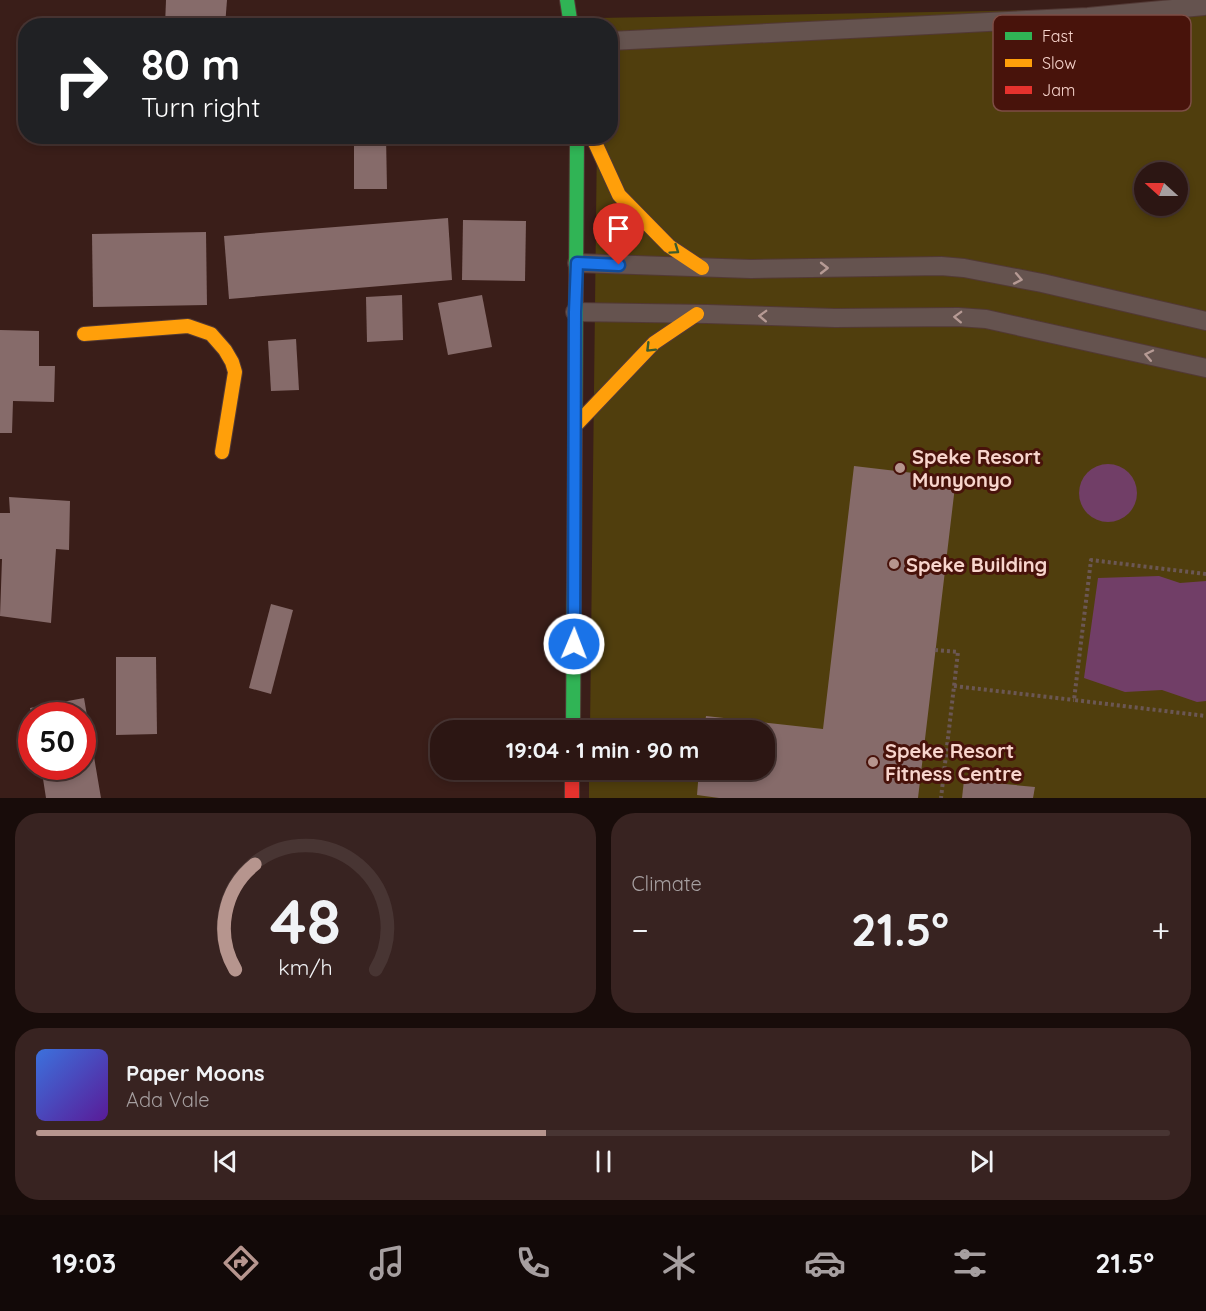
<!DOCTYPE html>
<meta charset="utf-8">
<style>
:root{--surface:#2c1613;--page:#382321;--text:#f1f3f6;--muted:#a69fa0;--line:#483533;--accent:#b6958e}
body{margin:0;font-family:Quicksand,sans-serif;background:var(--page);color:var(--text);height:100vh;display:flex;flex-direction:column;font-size:22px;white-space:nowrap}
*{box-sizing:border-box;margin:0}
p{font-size:20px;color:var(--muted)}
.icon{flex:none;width:33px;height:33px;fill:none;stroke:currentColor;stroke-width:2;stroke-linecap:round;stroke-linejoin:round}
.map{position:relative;height:798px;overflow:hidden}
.drawer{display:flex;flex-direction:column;gap:15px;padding:15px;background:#180c0a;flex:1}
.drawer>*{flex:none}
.hud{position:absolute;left:18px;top:18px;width:600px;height:126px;border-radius:24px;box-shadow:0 3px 9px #0003,0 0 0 2px var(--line);background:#202124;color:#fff;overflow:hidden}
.needle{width:39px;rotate:291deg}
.fabs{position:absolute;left:1134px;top:162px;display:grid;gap:12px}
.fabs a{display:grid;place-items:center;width:54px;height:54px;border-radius:50%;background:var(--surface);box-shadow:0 3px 9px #0003,0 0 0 2px var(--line);font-size:30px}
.speed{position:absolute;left:18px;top:702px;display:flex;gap:12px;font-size:30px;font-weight:700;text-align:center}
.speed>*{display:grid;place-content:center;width:78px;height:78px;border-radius:50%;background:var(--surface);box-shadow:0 3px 9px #0003,0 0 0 2px var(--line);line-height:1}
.speed .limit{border:9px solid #d22;background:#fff;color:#111}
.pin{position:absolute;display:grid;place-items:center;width:51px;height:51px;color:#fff;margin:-62px -26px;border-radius:50% 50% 50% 0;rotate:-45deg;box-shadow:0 0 6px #0007}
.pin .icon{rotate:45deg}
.me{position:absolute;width:66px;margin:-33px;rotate:1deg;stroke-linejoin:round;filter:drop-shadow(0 0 4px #0008)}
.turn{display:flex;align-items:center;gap:21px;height:126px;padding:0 24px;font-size:27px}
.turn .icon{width:78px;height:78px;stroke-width:2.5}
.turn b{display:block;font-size:42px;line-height:51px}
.big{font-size:45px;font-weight:700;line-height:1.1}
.drawer .card{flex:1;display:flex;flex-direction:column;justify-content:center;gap:9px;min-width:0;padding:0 21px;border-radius:24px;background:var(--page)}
.drawer .dial{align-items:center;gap:0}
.dial svg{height:156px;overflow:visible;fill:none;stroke:var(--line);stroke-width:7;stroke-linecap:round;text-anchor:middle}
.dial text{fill:var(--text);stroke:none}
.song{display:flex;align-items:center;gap:18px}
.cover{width:72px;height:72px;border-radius:9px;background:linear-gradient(135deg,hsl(220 70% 55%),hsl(270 70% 35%))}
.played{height:6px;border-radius:3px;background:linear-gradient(90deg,var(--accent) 45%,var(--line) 45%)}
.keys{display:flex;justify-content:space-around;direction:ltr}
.heat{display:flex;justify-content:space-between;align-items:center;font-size:33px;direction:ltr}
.drawer .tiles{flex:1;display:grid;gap:15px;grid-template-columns:1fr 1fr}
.card:last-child{grid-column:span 2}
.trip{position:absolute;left:430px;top:720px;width:345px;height:60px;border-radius:24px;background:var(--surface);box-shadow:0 3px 9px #0003,0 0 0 2px var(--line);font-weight:700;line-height:60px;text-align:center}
.dock{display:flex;height:96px;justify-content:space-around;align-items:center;background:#120908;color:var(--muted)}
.dock .icon{width:42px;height:42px}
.dock .active{color:var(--accent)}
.dock b{font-size:27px;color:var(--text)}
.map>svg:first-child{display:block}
.green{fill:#503e0d;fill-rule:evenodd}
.water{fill:#713e67}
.building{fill:#866b6a}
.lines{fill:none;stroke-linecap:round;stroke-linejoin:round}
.lane-casing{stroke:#523935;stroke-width:20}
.fast-casing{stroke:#523935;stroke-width:16}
.slow-casing{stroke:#523935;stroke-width:16}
.jam-casing{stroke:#523935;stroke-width:16}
.path{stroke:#6b5754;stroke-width:4;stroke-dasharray:3 3;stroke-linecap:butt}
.lane{stroke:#65534f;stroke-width:18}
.fast{stroke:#30b455;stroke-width:14}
.slow{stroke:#ff9f0a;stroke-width:14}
.jam{stroke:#e5322d;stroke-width:14}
.oneway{stroke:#3d5b2c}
.oneway2{stroke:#b69a94}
.route-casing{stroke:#114b97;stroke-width:15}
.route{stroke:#1a73e8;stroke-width:10}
.poi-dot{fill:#b6958e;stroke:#48130b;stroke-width:2}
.labels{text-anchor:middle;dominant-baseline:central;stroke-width:6;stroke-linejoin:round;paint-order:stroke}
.poi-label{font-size:20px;font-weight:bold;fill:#f8d5cd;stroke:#48130b;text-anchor:start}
.key{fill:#48130b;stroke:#7d4d45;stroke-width:1.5}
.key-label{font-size:16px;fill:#f8d5cd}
</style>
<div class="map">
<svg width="1206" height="798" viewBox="0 0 1206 798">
<rect width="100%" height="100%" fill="#3a1e19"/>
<path class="green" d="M1206,7v791h-617v-28h176v-40h-175l7,-593 13,-1v-110l-12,-1v-7zM1144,172h34v34h-34z"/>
<g class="water">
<circle cx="1108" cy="493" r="29"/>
<polygon points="1159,576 1180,583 1206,581 1206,701 1197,702 1162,690 1125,692 1084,678 1098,578"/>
</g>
<g class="building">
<polygon points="166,0 227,0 225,26 165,26"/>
<polygon points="354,136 386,136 387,189 354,189"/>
<polygon points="448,218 452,280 229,299 224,236"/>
<polygon points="463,220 526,221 525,281 462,280"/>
<polygon points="206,232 207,305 93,307 92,234"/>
<polygon points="402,295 403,340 367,342 366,297"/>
<polygon points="482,295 492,347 448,355 438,303"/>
<polygon points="0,330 39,331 39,366 55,366 54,402 13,401 12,433 0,433"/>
<polygon points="296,339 299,390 271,391 268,341"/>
<polygon points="854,466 956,478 918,798 719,798 697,795 699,770 765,770 765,730 704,730 706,716 823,729"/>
<polygon points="9,497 70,501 69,550 56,549 51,623 0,616 2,559 0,559 0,513 10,513"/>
<polygon points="271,604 293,610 271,694 249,688"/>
<polygon points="116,657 156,657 157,734 116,735"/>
<polygon points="84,698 101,798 46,798 41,766 82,766 82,716 32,716 30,708"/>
<polygon points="964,780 1035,787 1033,798 962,798"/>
</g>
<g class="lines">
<defs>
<g id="lane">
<polyline points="610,41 1088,17 1204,6 1206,4"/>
<polyline points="577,263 751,269 941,266 964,268 1042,283 1206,321"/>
<polyline points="575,312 707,314 835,318 958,317 986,319 1206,368"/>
</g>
<g id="fast">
<polyline points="567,0 571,26"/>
<polyline points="573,730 577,136"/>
</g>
<g id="slow">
<polyline points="592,136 619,195 669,246 702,268"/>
<polyline points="84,334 188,326 211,334 225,350 232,362 235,372 222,452"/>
<polyline points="575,426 654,343 697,314"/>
</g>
<polyline id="jam" points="572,770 572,798"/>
</defs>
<use href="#lane" class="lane-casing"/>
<use href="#fast" class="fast-casing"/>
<use href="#slow" class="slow-casing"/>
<use href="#jam" class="jam-casing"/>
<g class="path">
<polyline points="1206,574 1091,560 1074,700 1206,716"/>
<polyline points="935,650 958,652 941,798"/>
<polyline points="954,686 1074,700"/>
</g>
<use href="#lane" class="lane"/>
<use href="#fast" class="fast"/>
<use href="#slow" class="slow"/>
<use href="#jam" class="jam"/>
</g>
<defs><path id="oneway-chevron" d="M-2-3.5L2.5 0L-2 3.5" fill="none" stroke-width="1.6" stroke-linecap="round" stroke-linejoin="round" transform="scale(1.5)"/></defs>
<g class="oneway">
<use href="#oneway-chevron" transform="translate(675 250) rotate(35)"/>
<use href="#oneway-chevron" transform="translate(650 348) rotate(135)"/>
</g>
<g class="oneway2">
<use href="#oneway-chevron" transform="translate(824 268)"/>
<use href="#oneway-chevron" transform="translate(1018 279) rotate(11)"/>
<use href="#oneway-chevron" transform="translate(763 316) rotate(-178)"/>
<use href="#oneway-chevron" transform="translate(958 317) rotate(-178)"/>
<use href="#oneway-chevron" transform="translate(1149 355) rotate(-168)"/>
</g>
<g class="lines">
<defs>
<polyline id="route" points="574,644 575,312 577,263 619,265"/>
</defs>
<use href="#route" class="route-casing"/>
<use href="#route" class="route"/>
</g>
<g class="poi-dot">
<circle cx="900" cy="468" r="6"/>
<circle cx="894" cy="564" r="6"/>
<circle cx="873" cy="762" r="6"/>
</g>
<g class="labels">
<g class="poi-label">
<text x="912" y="456">Speke Resort<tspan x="912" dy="23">Munyonyo</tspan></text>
<text x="906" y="564">Speke Building</text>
<text x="885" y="750">Speke Resort<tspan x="885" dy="23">Fitness Centre</tspan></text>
</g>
</g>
<rect x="993" y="15" width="198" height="96" rx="9" class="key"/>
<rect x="1005" y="32" width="27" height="8" fill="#30b455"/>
<rect x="1005" y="59" width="27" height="8" fill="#ff9f0a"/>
<rect x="1005" y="86" width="27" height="8" fill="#e5322d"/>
<g class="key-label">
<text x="1042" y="42">Fast</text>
<text x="1042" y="69">Slow</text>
<text x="1042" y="96">Jam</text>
</g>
</svg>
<div class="fabs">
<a><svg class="needle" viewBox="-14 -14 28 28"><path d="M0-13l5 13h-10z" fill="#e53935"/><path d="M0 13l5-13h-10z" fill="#a69fa0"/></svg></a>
</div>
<div class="speed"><div class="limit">50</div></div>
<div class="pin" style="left:619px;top:265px;background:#d93025"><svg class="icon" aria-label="arrive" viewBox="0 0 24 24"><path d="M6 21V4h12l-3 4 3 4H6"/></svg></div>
<svg class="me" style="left:574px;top:644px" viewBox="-20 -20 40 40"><circle r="17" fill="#1a73e8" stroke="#fff" stroke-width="3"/><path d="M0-11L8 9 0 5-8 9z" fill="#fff"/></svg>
<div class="trip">19:04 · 1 min · 90 m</div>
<div class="hud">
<div class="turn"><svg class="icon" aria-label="right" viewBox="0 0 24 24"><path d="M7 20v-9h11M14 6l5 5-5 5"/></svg><div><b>80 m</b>Turn right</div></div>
</div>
</div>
<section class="drawer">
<div class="tiles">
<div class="card dial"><svg viewBox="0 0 100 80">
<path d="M14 69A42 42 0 1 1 86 69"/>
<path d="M14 69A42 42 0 0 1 24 15" stroke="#b6958e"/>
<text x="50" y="56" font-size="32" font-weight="700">48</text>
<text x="50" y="72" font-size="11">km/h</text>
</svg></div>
<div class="card"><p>Climate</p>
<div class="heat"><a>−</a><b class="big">21.5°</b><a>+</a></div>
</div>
<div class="card">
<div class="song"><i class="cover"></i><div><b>Paper Moons</b><p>Ada Vale</p></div></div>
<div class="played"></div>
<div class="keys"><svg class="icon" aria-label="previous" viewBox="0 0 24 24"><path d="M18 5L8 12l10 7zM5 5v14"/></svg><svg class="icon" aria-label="pause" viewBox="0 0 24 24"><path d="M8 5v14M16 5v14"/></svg><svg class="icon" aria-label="next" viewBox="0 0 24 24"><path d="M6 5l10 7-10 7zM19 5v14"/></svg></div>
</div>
</div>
</section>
<nav class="dock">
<b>19:03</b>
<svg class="icon active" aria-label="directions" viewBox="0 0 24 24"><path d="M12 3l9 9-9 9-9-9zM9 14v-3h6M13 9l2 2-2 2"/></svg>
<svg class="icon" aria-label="music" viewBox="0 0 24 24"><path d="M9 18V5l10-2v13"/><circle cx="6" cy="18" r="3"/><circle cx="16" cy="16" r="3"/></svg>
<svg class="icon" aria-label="phone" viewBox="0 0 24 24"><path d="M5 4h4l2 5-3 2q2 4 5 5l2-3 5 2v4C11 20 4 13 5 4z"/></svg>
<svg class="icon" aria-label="climate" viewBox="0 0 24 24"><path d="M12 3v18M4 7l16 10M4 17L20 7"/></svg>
<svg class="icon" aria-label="car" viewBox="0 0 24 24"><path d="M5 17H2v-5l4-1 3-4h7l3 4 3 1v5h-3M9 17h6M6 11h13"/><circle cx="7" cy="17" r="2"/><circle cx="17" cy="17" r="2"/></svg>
<svg class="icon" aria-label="filters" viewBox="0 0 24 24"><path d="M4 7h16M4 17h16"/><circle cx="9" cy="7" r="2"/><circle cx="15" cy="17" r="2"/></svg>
<b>21.5°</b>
</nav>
